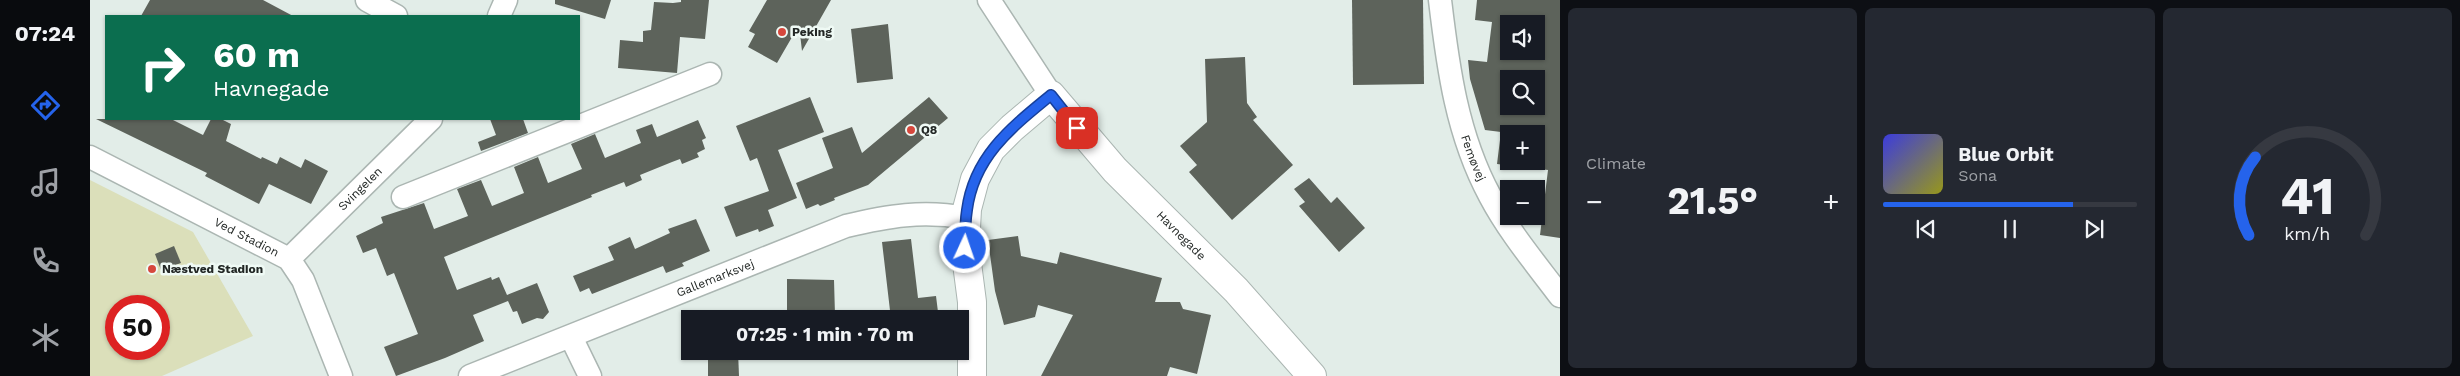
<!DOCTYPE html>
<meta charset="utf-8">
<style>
:root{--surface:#171b24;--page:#242831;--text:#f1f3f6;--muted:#9ea1a6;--line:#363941;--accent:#2563eb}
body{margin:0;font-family:"Work Sans",sans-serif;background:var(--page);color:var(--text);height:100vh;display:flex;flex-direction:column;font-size:19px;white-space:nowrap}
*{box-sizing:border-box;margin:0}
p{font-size:16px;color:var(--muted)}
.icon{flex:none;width:28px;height:28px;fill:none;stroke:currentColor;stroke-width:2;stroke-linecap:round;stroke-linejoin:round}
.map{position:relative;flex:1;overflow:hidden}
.side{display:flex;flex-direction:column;gap:8px;padding:8px;background:#0d0f14;width:900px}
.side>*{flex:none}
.top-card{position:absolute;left:15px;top:15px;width:475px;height:105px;border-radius:0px;box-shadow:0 1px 4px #0004;background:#0b6e4f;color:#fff;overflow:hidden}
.buttons{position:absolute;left:1410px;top:15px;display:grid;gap:10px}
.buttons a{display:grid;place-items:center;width:45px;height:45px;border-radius:0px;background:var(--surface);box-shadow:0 1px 4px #0004;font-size:25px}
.speed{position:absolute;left:15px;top:295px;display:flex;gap:10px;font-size:25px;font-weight:700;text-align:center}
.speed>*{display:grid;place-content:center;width:65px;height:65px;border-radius:50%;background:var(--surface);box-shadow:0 1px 4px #0004;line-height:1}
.speed .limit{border:8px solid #d22;background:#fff;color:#111}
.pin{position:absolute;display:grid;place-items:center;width:42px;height:42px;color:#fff;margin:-21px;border-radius:10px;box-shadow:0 2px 8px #0006}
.me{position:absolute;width:55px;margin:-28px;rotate:3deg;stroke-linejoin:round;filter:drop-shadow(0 0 4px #0008)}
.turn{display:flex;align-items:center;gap:18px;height:105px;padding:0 25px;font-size:22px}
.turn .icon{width:65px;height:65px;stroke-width:2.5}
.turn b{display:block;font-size:35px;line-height:42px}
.big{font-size:38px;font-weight:700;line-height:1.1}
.side .widget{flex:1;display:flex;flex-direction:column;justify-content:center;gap:8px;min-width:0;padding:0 18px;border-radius:8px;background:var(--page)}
.side .dial{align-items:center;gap:0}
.dial svg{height:130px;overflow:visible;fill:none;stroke:var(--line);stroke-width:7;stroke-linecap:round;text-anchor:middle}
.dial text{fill:var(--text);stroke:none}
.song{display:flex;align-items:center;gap:15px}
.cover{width:60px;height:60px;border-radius:8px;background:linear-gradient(135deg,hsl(240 70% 55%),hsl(60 70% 35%))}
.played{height:5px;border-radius:2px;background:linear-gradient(90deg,var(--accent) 75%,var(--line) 75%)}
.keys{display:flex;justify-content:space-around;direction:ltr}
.heat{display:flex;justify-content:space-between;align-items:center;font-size:28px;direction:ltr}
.side .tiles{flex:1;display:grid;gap:8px;grid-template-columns:repeat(3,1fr)}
.trip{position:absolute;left:591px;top:310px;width:288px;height:50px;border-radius:0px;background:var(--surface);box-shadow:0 1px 4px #0004;font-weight:700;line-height:50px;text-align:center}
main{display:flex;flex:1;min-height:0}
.tabs{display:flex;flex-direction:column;width:90px;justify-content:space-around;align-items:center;background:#090b0e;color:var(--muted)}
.tabs .icon{width:35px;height:35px}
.tabs .on{color:var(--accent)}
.tabs b{font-size:22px;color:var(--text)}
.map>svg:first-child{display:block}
.green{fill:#dbdfba;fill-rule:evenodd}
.building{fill:#5d635b;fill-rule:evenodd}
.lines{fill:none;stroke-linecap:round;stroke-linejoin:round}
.minor-casing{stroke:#abb6b2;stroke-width:25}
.major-casing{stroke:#abb6b2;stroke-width:30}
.minor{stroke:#fff;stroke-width:22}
.major{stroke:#fff;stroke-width:28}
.route-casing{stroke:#184099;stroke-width:12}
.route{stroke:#2563eb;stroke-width:9}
.poi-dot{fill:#d6483d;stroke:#effaf5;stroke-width:2}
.labels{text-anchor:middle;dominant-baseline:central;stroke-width:5;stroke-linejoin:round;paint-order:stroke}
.poi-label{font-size:12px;font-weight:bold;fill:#222725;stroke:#effaf5;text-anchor:start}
.street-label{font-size:12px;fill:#222725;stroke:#effaf5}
</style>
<main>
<nav class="tabs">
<b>07:24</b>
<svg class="icon on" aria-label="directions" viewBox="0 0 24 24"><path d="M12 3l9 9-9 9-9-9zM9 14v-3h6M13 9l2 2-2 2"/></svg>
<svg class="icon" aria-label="music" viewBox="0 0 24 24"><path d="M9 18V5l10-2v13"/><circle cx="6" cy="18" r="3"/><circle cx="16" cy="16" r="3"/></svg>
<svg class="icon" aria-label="phone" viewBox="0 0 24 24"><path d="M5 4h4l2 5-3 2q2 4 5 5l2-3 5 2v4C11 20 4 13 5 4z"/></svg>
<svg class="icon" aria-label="climate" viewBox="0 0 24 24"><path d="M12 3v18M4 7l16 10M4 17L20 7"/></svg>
</nav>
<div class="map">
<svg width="1470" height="376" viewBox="0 0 1470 376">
<rect width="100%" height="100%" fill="#e2ede8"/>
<path class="green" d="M0,180l103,52 60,104 -91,40h-72zM26,306h43v43h-43z"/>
<g class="building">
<polygon points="60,0 173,0 203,16 51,16"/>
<polygon points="465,0 521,0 515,19 465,4"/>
<polygon points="591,0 619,0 615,39 590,37 587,73 528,68 530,40 553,42 553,31 561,30 564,2 583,3 591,2"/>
<polygon points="677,0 741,0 712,51 709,25 687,63 658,47 665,34 659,31"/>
<polygon points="1262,0 1333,0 1334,84 1263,85"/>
<path d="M1387,0h83v238l-20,-3 8,-65 -51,-6 4,-32 -16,-2 -15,-51 -2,-19 19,2 5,-40 -17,-2zM1419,24h27v27h-27zM1419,79h27v27h-27zM1419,134h27v27h-27z"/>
<polygon points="798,24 803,79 767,83 761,29"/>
<polygon points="1155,57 1157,103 1167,117 1163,120 1203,165 1142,220 1099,172 1107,165 1090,146 1117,122 1115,59"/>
<polygon points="720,97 734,132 688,150 707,198 678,210 684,226 669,232 668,229 646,237 634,207 679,191 667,158 660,161 646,126"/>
<polygon points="839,97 858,118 778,185 744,198 745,200 730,206 728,204 716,209 706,183 743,168 732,138 762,127 772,153"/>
<polygon points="6,119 81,119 113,135 121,119 131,119 141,124 136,141 171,159 172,157 187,164 190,157 211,168 215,159 238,171 221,204 179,184 169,204 115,176 117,173"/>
<polygon points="400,119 433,119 438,133 391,151 388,142 406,135"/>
<polygon points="608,120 616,138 612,140 615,149 607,153 609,157 592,164 590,159 582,162 550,175 552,180 536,187 534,182 501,195 502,197 354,257 367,290 401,277 402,280 409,277 417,295 447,283 459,312 453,319 447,318 432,324 427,311 423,312 418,301 383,315 394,341 355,358 306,376 294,347 328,334 304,273 297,276 286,248 273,253 266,236 293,223 291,217 334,203 344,229 378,216 367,189 391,180 402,206 434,193 424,167 448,157 458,183 492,169 481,144 505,134 515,158 551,143 546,130 562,124 567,137"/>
<polygon points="1219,178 1241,203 1247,197 1275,228 1249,252 1209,206 1215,202 1204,189"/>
<polygon points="606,219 620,251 592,263 594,266 576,273 573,266 502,294 499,288 490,292 483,276 524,260 518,247 540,237 545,249 580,233 578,229"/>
<polygon points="928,236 931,256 967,264 970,252 1072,278 1065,302 1090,302 1093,309 1121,315 1107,374 1080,367 1077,376 951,376 983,315 948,305 945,317 914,325 905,291 898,240"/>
<polygon points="821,239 828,298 846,296 848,312 830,314 831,319 801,319 792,242"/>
<polygon points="84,246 91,263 71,270 65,254"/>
<polygon points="697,279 744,280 745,315 728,315 728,319 697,319"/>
<polygon points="618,351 648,351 649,376 618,376"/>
</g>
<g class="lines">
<defs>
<g id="minor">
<polyline points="277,0 306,16"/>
<polyline points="899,0 961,95"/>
<path id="s1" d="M1350,0c8,68 17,135 50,196 19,36 46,68 70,100"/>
<polyline points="409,16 416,0"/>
<path id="s2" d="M0,157l199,102 14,21 38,96"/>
<polyline points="313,197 620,74"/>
<path id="s3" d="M199,259l142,-140"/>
<polyline points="481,337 500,376"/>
<path id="s4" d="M380,376l376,-150c42,-10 77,-16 120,-8"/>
</g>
<g id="major">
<path id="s5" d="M882,376v-74l-7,-54 2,-39 8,-30 16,-30 21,-21 39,-33 64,75 121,120 76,86"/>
</g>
</defs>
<use href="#minor" class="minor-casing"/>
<use href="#major" class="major-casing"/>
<use href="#minor" class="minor"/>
<use href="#major" class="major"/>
</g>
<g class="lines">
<defs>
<path id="route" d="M875,248c0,-13 0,-26 2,-38 7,-54 45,-83 84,-115l26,33"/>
</defs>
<use href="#route" class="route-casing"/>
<use href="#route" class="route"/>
</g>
<g class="poi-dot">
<circle cx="692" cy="32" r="5"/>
<circle cx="821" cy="130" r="5"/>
<circle cx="62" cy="269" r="5"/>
</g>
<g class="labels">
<g class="poi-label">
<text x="702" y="32">Peking</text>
<text x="831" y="130">Q8</text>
<text x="72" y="269">Næstved Stadion</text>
</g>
<g class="street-label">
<text stroke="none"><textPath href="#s1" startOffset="162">Femøvej</textPath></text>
<text stroke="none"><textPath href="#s3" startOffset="100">Svingelen</textPath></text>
<text stroke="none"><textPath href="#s5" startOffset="505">Havnegade</textPath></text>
<text stroke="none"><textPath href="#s2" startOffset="176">Ved Stadion</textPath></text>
<text stroke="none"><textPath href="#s4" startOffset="264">Gallemarksvej</textPath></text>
</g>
</g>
</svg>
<div class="buttons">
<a><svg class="icon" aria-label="sound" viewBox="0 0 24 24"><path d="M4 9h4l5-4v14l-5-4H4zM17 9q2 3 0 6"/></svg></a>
<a><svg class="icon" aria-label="search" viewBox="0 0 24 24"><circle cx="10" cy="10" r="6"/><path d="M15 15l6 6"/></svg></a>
<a>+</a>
<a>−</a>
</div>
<div class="speed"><div class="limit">50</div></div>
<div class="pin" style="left:987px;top:128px;background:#d93025"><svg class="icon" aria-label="arrive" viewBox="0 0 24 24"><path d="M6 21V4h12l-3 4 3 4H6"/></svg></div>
<svg class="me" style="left:875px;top:248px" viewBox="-20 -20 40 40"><circle r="17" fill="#2563eb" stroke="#fff" stroke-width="3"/><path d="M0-11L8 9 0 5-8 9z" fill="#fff"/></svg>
<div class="trip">07:25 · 1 min · 70 m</div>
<div class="top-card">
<div class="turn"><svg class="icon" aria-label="right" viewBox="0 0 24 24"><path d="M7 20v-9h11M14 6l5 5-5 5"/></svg><div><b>60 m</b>Havnegade</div></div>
</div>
</div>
<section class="side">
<div class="tiles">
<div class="widget"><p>Climate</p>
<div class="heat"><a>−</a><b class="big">21.5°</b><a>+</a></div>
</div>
<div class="widget">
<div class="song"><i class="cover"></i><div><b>Blue Orbit</b><p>Sona</p></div></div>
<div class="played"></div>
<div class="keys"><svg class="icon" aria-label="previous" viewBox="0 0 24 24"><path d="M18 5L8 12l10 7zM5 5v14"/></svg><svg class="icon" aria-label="pause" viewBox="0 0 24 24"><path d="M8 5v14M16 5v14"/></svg><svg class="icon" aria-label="next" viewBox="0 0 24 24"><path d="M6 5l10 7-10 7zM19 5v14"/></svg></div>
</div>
<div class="widget dial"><svg viewBox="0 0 100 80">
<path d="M14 69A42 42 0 1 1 86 69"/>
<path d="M14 69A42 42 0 0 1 18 21" stroke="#2563eb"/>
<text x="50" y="56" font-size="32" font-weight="700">41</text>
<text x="50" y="72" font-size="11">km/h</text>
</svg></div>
</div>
</section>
</main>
